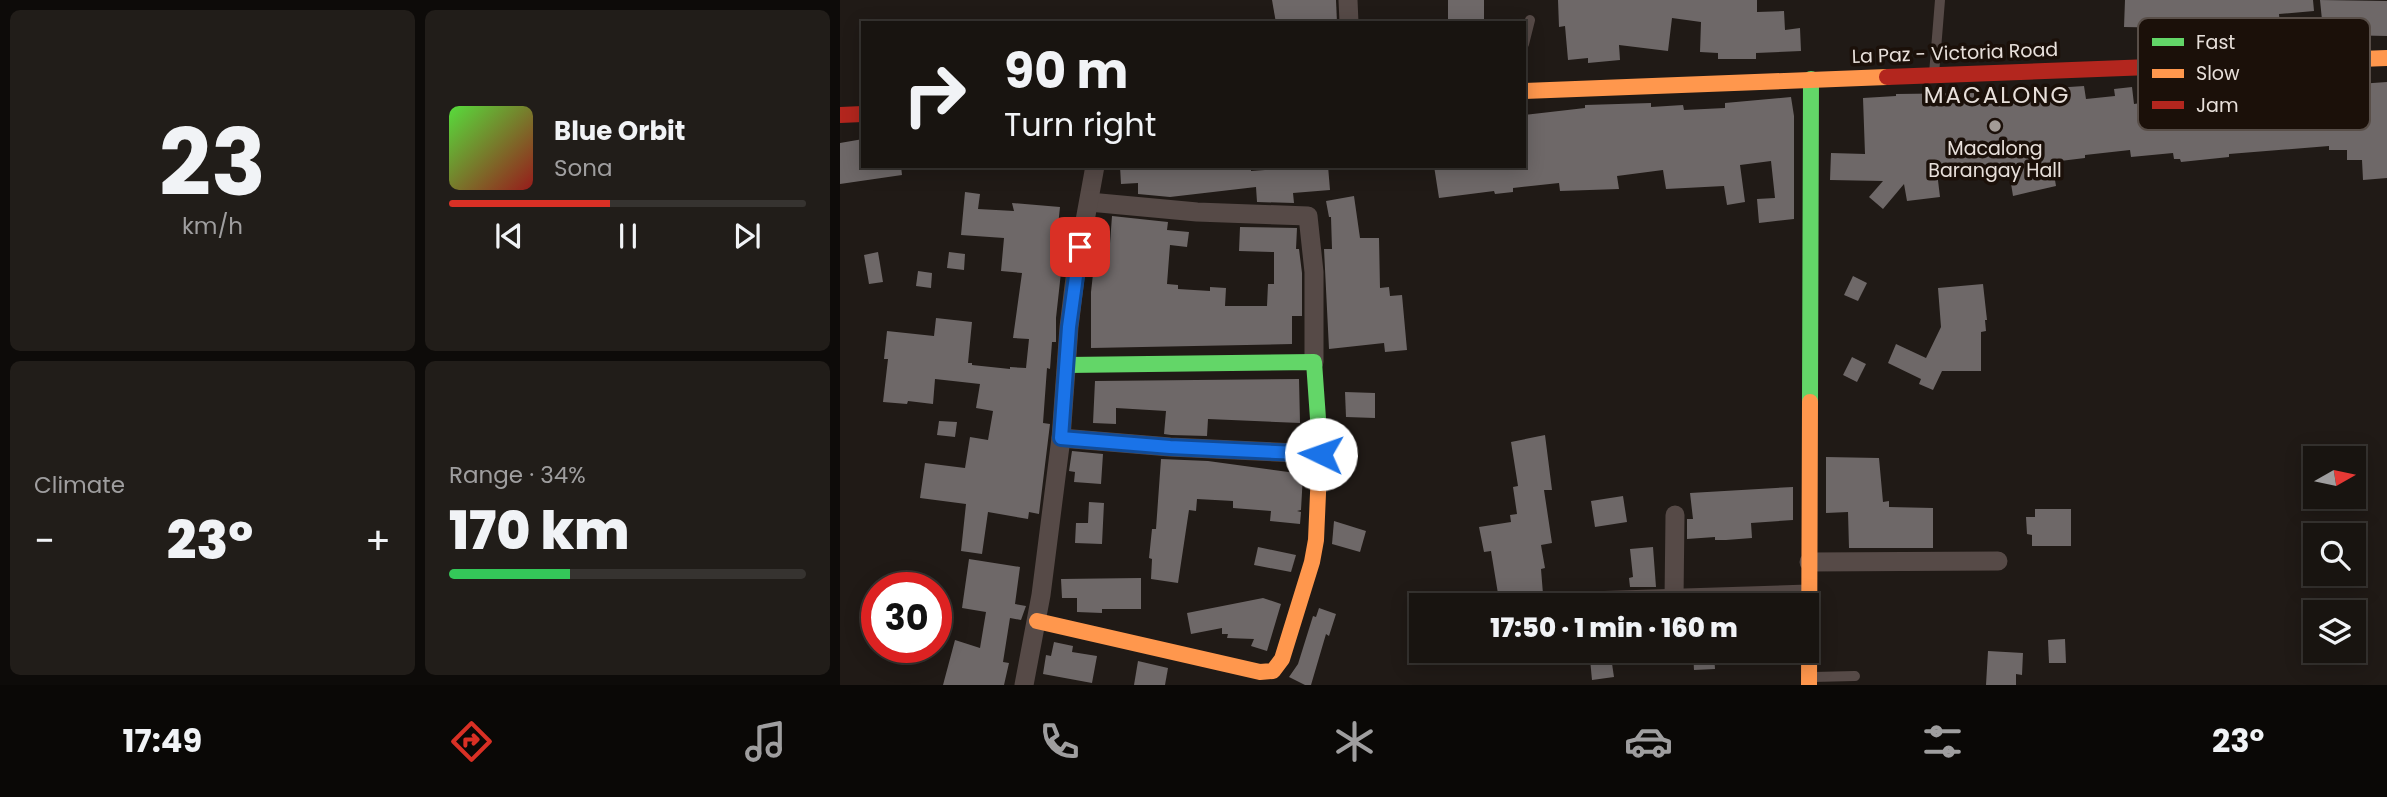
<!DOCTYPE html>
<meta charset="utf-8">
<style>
:root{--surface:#181410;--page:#211d19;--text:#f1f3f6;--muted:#9f9e9f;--line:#363330;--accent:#d93025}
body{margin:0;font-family:Poppins,sans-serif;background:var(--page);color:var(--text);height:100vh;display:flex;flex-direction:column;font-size:26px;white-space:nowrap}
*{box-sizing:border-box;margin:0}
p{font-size:23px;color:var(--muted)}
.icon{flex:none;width:38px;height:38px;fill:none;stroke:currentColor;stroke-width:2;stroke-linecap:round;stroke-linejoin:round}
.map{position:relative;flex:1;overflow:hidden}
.details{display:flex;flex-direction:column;gap:10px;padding:10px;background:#0d0b09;width:840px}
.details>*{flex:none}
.hud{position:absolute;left:21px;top:21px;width:665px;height:147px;border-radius:0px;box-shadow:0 4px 18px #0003,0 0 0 2px var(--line);background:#181410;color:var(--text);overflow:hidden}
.needle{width:46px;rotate:81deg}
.buttons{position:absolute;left:1463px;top:446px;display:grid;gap:14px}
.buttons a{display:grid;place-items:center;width:63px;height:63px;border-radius:0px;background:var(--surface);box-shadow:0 4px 18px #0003,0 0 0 2px var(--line);font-size:35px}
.speed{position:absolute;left:21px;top:572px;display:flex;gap:14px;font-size:35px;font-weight:700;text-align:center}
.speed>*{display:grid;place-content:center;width:91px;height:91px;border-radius:50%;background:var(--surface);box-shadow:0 4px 18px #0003,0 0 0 2px var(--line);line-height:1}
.speed .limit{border:10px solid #d22;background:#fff;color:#111}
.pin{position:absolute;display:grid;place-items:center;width:60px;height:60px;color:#fff;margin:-30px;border-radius:14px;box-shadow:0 4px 10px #0006}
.me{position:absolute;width:77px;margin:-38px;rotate:273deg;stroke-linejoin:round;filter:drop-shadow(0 0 5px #0008)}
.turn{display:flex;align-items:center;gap:24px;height:147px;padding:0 28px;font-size:32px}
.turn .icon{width:91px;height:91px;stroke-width:2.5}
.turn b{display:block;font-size:49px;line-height:60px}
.big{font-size:52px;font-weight:800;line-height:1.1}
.details .tile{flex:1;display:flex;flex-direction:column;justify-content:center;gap:10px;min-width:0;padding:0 24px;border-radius:10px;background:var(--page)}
.details .dial{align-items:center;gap:0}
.dial b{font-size:91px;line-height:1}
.song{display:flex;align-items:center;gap:21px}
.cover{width:84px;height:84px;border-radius:10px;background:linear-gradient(135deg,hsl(110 70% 55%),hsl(0 70% 35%))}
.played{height:7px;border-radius:4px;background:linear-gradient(90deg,var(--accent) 45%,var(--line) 45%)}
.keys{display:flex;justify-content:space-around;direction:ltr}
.heat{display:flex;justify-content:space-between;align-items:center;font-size:38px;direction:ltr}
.charge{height:10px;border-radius:5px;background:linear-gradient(90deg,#34c759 34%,var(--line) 0)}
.details .tiles{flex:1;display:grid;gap:10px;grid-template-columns:repeat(2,1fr)}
.trip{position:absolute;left:569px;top:593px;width:410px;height:70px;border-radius:0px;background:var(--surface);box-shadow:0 4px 18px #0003,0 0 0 2px var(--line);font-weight:800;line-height:70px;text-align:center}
.dock{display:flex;height:112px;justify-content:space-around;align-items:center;background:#0a0806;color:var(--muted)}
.dock .icon{width:49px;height:49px}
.dock .on{color:var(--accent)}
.dock b{font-size:32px;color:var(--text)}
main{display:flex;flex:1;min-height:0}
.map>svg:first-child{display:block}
.building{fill:#6e6868}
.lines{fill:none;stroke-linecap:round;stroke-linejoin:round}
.lane{stroke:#564a47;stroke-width:10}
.street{stroke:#564a47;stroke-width:19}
.fast{stroke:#63d668;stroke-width:16}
.slow{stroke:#ff974d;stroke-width:16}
.jam{stroke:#b3261e;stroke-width:16}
.route-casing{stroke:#114b97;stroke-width:18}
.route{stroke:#1a73e8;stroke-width:12}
.poi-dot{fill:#a29b96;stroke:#1b1009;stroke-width:2.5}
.labels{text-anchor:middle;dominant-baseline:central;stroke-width:7;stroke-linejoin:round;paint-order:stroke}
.street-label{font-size:19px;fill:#e8e0db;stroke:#1b1009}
.poi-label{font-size:19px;fill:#e8e0db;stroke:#1b1009}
.quarter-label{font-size:23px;letter-spacing:2px;fill:#e8e0db;stroke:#1b1009}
.key{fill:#1b1009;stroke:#584e48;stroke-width:2}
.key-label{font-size:19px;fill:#e8e0db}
</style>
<main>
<section class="details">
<div class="tiles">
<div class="tile dial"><b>23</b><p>km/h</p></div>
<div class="tile">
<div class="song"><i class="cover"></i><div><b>Blue Orbit</b><p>Sona</p></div></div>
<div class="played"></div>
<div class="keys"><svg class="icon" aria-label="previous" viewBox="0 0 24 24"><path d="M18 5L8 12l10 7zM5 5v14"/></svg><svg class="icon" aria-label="pause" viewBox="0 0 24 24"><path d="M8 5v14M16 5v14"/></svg><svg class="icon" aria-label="next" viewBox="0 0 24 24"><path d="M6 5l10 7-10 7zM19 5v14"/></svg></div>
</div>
<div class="tile"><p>Climate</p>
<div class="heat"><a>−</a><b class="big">23°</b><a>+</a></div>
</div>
<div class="tile"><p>Range · 34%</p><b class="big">170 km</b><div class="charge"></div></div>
</div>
</section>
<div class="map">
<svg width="1547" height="685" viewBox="0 0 1547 685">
<rect width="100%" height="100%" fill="#201a16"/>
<g class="building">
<polygon points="432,0 496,0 497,23 436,23"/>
<rect x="608" y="0" width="36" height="23"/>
<polygon points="718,0 917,0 917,12 944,11 945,30 960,28 961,51 916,53 916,59 878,59 878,53 860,52 861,22 832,18 828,51 779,45 780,60 748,63 748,58 728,60 725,26 719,27"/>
<polygon points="1285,0 1473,0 1474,11 1439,14 1441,37 1424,38 1422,22 1389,26 1388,42 1334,41 1334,28 1284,27"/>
<polygon points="1480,0 1547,1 1547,36 1499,35 1499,19 1482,20"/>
<polygon points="1431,80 1432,94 1462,93 1461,88 1547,82 1547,178 1523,180 1522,160 1507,160 1507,150 1489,150 1489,146 1389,154 1389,157 1341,162 1340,159 1334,159 1333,153 1291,157 1290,150 1245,155 1245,158 1212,162 1216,186 1173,196 1168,165 1116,166 1116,171 1097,172 1100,197 1067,201 1064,184 1043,209 1029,197 1043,181 990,180 991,153 1025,154 1023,98 1056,96 1056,94 1134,93 1134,104 1186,103 1185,90 1244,86 1246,99 1275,96 1274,89 1292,87 1294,104 1327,99 1326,83 1372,81 1373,88 1403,86 1403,81"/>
<polygon points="951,97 954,116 954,219 919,223 917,199 935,198 931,161 900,165 905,202 887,205 884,186 826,189 823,170 777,176 779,189 720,191 719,183 673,188 673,192 655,194 654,191 599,198 594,166 642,166 642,170 684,166 687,164 684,115 745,108 745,105 811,103 811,107 843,105 844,110 885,108 885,103"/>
<polygon points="23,139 23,166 61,166 62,175 0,184 0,143"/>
<polygon points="280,166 372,166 372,169 411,166 411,171 454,168 454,166 488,166 490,190 453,193 454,203 417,202 416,187 330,197 298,194 298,183 281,184"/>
<polygon points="125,192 140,194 138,209 174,211 172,203 220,207 217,235 225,236 216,318 216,342 212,342 210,369 207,368 203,423 210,424 199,514 189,512 188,519 148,512 142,554 121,551 126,504 80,498 85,463 125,468 130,437 148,440 153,411 136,408 140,384 95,379 93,404 68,401 67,404 43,402 48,359 44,359 47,331 94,336 96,318 132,322 128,363 132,363 132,365 170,369 170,367 186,368 189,339 173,338 182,273 161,271 164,238 121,235"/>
<polygon points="514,196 520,238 539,238 540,288 549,287 550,296 562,295 567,350 545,352 544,343 489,349 484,249 492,249 491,217 489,217 486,201"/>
<polygon points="272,216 328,222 327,230 349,232 347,247 330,245 327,284 338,285 338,289 370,291 370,287 386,288 385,306 427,306 428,284 434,284 434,252 399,251 400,227 457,228 456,249 459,249 462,273 462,316 452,316 452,344 251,348 251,292 255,256 269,257"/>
<polygon points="38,252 43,282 29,284 24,255"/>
<polygon points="109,252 125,254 124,270 107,268"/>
<polygon points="78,271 92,273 91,288 76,286"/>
<polygon points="1013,276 1027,283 1018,301 1004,295"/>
<polygon points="1143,284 1147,320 1145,320 1146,331 1141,332 1141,371 1102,371 1093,390 1079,384 1081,379 1048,363 1056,344 1086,358 1101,327 1098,288"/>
<polygon points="1012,357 1026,364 1017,382 1003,375"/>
<polygon points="459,379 460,423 368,419 367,436 331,435 324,434 326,411 276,408 276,424 253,423 255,381"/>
<polygon points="505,392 535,393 535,418 506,417"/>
<polygon points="99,421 117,422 115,437 97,435"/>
<polygon points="705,435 712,490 704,490 712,543 701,545 705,568 701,569 703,594 696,594 697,600 660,606 651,551 644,552 639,527 671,522 670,515 677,514 673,487 678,486 671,442"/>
<polygon points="232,451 263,454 261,484 234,482 235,472 229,471"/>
<polygon points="986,457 1039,458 1043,502 1049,501 1049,507 1093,508 1093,548 1009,548 1008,512 986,513"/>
<polygon points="321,459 368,461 463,474 461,510 457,511 461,512 460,524 430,521 431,511 393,508 393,501 357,499 356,511 349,510 338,583 311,579 312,559 309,558 312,529 316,529"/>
<polygon points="953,487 953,520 911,523 912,538 886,540 875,540 875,537 847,539 847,519 853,519 850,493"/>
<polygon points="783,496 787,522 755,527 751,501"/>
<polygon points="249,502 264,503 262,544 235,543 236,523 248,523"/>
<polygon points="1195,509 1231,509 1231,546 1192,546 1192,535 1187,534 1186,517 1195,517"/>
<polygon points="494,521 526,531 520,552 492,544"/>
<polygon points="418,547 456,555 451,572 414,565"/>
<polygon points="813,547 816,587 790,587 789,578 793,577 790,549"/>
<polygon points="129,559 180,567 175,604 186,606 181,620 170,618 163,662 169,663 164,685 103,685 115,640 140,648 146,612 122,608"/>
<polygon points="301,578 301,609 262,609 262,613 237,612 237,598 222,598 221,579"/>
<polygon points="423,598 441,604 427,651 411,646 414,639 387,638 388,634 382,634 382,628 351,634 347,613"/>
<polygon points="479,608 496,614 489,636 486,634 471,685 465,685 449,677 458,664 473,616 476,617"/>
<polygon points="1225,639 1226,663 1209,663 1208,640"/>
<polygon points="214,642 233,646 232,652 257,656 252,683 203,674 206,655 211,656"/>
<polygon points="853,651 874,651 875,669 854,670"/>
<polygon points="1148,651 1183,653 1182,675 1176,674 1176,685 1146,685"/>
<polygon points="771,657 774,677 752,680 750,659"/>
<polygon points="298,661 328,668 325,685 294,685"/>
</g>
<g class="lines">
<g class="lane">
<polyline points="684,44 690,20"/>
<polyline points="1094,74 1100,0"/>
<polyline points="973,677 1015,676"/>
</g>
<g class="street">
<polyline points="508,0 509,23"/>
<polyline points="249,202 357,212 468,216 474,272 474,362"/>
<polyline points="221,438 330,447 481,454"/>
<polyline points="969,562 1158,561"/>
<polyline points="834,600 835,515"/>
<polyline points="716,602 968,594"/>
<polyline points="184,685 201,595 221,438 229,327 236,270 255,166"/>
</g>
<g class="fast">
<polyline points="227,365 474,362 480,447"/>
<polyline points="970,402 971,79"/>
</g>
<g class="slow">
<polyline points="1442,62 1547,58"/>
<polyline points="684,91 1047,77"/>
<polyline points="197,621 420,672 433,671 442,659 472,562 476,540 480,447"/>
<polyline points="969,685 970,402"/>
</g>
<g class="jam">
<polyline points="1047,77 1442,62"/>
<polyline points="0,115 23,114"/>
</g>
</g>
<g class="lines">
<defs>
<polyline id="route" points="240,247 229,327 221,438 330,447 481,454"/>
</defs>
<use href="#route" class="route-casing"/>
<use href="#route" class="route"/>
</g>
<circle class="poi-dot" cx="1155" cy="126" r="7"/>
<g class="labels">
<g class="street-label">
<text transform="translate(1115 53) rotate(-2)">La Paz - Victoria Road</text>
</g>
<g class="poi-label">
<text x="1155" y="148">Macalong<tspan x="1155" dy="22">Barangay Hall</tspan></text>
</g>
<g class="quarter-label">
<text x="1157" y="95">MACALONG</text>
</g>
</g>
<rect x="1298" y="18" width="232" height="112" rx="10" class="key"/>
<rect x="1312" y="38" width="32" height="8" fill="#63d668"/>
<rect x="1312" y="69" width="32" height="9" fill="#ff974d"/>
<rect x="1312" y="101" width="32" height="8" fill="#b3261e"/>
<g class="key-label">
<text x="1356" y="49">Fast</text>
<text x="1356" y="80">Slow</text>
<text x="1356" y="112">Jam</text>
</g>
</svg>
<div class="buttons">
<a><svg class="needle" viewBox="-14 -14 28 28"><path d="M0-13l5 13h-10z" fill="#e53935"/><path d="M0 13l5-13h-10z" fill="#9f9e9f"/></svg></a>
<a><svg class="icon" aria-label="search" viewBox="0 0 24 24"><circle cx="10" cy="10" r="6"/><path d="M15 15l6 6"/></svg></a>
<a><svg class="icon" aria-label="layers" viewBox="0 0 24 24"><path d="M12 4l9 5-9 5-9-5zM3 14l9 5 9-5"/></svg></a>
</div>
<div class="speed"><div class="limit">30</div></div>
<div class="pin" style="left:240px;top:247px;background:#d93025"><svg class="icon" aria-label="arrive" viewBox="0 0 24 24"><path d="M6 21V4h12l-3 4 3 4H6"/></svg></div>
<svg class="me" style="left:481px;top:454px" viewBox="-20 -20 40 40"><circle r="19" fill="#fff"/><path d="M0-13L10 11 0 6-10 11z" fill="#1a73e8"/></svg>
<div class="trip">17:50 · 1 min · 160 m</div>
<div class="hud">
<div class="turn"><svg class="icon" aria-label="right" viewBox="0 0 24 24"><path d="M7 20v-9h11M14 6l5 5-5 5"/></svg><div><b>90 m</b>Turn right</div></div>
</div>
</div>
</main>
<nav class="dock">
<b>17:49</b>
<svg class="icon on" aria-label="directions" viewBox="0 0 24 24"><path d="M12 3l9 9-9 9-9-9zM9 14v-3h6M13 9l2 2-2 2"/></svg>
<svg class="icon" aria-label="music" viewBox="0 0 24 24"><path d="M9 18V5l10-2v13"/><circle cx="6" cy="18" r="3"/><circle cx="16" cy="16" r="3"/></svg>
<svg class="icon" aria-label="phone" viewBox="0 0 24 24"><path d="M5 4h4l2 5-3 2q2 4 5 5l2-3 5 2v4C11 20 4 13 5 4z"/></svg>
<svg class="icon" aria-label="climate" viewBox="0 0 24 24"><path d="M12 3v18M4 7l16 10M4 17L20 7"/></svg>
<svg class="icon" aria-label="car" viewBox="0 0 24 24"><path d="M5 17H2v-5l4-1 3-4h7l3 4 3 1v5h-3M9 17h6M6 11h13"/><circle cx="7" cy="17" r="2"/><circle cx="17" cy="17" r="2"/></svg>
<svg class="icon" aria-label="filters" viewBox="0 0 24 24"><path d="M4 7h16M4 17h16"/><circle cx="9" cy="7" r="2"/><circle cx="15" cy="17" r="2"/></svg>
<b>23°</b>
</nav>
